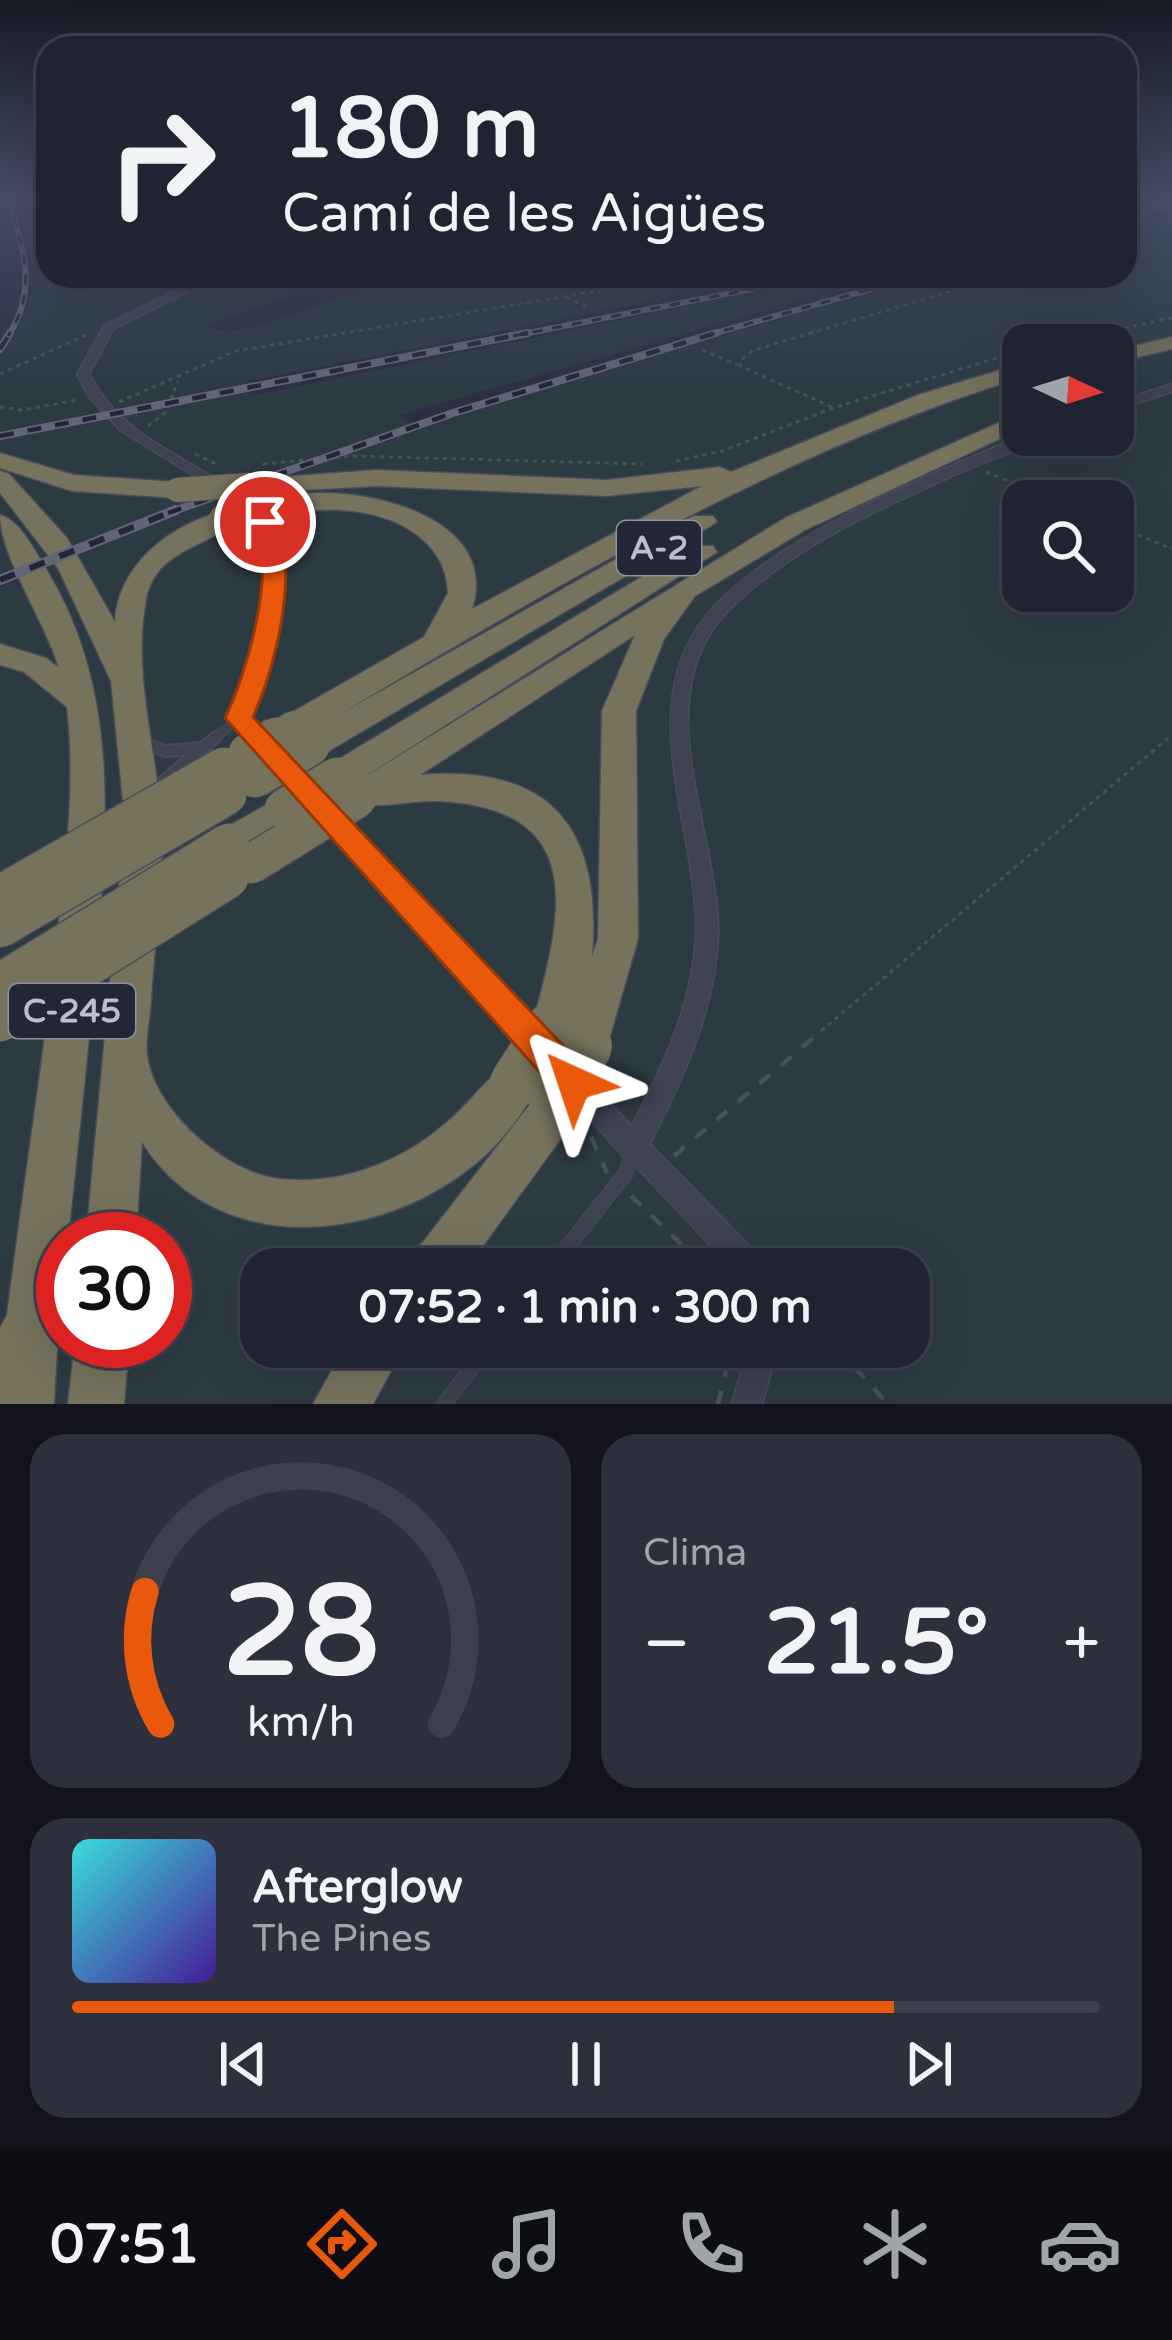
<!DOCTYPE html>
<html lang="es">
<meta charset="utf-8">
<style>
:root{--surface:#202331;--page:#2d2f3d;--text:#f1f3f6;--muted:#a2a4ab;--line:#3d404d;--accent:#ea580c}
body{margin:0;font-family:"Varela Round",sans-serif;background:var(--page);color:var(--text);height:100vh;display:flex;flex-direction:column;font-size:45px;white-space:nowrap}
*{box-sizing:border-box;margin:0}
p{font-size:39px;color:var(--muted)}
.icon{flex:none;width:66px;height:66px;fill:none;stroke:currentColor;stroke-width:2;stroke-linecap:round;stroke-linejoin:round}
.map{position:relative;height:1404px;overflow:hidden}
.details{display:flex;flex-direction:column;gap:30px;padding:30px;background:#12131b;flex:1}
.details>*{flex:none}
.guide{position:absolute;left:36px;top:36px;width:1101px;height:252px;border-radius:36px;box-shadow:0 12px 48px #0002,0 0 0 3px var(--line);background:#202331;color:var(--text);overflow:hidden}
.needle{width:78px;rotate:94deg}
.controls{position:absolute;left:1002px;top:324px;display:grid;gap:24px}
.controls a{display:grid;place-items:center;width:132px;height:132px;border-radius:24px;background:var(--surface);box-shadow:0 12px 48px #0002,0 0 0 3px var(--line);font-size:60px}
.speed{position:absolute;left:36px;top:1212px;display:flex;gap:24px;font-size:60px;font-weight:700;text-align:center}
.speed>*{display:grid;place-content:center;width:156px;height:156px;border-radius:50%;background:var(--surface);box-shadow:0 12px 48px #0002,0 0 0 3px var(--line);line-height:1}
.speed .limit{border:18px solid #d22;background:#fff;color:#111}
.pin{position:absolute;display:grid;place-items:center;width:102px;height:102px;color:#fff;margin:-51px;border:6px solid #fff;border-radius:50%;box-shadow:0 3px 12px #0007}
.me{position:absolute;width:132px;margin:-66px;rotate:318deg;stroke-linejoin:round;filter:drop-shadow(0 0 9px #0008)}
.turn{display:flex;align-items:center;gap:42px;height:252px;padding:0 48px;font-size:54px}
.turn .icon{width:156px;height:156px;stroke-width:2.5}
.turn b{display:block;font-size:84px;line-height:102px}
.big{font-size:90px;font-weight:700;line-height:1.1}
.details .tile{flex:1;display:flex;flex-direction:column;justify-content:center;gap:18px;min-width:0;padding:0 42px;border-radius:36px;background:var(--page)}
.details .dial{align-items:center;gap:0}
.dial svg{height:312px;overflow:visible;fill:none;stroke:var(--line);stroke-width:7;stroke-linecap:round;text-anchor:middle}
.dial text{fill:var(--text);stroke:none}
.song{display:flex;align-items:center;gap:36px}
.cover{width:144px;height:144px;border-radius:18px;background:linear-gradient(135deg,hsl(180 70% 55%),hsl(260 70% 35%))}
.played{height:12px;border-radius:6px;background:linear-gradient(90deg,var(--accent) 80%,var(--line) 80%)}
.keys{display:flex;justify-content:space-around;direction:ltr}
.heat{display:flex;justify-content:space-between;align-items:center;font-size:66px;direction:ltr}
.details .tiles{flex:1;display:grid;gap:30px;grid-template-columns:1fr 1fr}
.tile:last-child{grid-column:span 2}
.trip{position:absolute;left:240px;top:1248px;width:690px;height:120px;border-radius:36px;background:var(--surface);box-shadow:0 12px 48px #0002,0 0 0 3px var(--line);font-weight:700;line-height:120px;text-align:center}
.tab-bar{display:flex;height:192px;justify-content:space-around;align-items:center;background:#0d0e14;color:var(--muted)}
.tab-bar .icon{width:84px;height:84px}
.tab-bar .selected{color:var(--accent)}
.tab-bar b{font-size:54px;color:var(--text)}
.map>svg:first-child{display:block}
.green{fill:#2c3a42;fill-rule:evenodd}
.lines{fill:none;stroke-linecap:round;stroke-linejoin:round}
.lane-far2-casing{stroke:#484b5a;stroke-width:10}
.lane-far1-casing{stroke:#484b5a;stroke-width:14}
.lane-casing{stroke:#484b5a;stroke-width:16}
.street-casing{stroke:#484b5a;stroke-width:3}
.highway-casing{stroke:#494c5b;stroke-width:3}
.path-far1{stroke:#465359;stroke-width:3;stroke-dasharray:4.5 4.5;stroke-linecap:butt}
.path{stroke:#465359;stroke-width:4.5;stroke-dasharray:14 14;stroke-linecap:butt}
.lane-far2{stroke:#3e4251;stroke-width:8}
.lane-far1{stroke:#3e4251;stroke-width:10}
.lane{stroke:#3e4251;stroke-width:14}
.street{fill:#3e4251;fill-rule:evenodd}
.highway{fill:#76725c;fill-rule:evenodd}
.rail-far2-casing{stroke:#616577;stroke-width:6}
.rail-far1-casing{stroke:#616577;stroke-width:8}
.rail-casing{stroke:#616577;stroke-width:10}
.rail-far2{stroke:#232636;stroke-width:3;stroke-dasharray:10;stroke-linecap:butt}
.rail-far1{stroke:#232636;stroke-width:4.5;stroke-dasharray:14;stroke-linecap:butt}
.rail{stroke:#232636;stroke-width:6;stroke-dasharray:16;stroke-linecap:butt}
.highway-bridge-far3-casing{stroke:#494c5b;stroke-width:26;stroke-linecap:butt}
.highway-bridge-far2-casing{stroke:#494c5b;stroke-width:33;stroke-linecap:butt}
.highway-bridge-far1-casing{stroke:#494c5b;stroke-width:42;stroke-linecap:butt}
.highway-bridge-casing{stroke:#494c5b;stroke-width:52;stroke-linecap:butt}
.highway-bridge-far3{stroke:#76725c;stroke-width:24}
.highway-bridge-far2{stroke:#76725c;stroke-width:30}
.highway-bridge-far1{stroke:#76725c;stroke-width:39}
.highway-bridge{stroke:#76725c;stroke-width:50}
.route{fill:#ea580c;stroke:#983908;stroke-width:3}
.labels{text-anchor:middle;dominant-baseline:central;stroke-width:12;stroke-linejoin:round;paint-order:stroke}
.shield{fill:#232636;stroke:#8d909e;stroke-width:3}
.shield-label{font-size:33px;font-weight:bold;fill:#bbbecb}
</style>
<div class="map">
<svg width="1172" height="1404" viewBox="0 0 1172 1404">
<rect width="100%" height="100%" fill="#2a2f41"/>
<path class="green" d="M13,197h35v79h301l-144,49c33,23 133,-31 172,-42 17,-4 32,0 47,-6l353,-1 -532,106 5,14 586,-120h49l-485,139 13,12 514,-151h198v-79h47v1207h-1172v-1049c48,-63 35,-88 13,-158zM1023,345h90v90h-90zM1023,501h90v90h-90zM63,1239h102v102h-102zM261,1269h648v78h-648z"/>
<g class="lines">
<defs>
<polyline id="lane-far2" points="213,740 239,718"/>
<g id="lane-far1">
<polyline points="142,743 165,751 202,748"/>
<polyline points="160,784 216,737"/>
</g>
<g id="lane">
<polyline points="550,1269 626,1173 634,1149"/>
<polyline points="444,1404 488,1347"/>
</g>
<g id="street">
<path d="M205,276h13l-105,53 -24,45c29,58 90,80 141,114l2,3 -7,4 -105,-65 -31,-33 -12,-23 28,-49z"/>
<polygon points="1172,384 1172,392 1113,411 1113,403"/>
<path d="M1023,435h18c-24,17 -56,26 -82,38 -80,36 -172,76 -233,140 -82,87 -5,224 -8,325 -3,73 -36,142 -68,206l112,115 4,10h-33l-103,-109 -5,-2 -61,-68 -3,-8 3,-8 9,-4 9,4 50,52c31,-59 61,-123 64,-190 3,-109 -68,-234 16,-327 68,-75 218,-134 311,-174z"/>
<path d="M247,504c11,5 23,12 29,24 23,46 -9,145 -27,189l26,31 -9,7 -7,-2 -29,-35c17,-39 55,-152 30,-191 -4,-7 -14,-13 -20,-19z"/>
<polygon points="325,805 332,807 547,1036 550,1044 547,1052 538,1055 529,1052 318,817 315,812 318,807"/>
<polygon points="748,1347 778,1347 762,1404 732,1404"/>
</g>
<g id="highway">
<polygon points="1172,337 1172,349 1113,363 1113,351"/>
<path d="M1023,363v14c-246,76 -462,206 -683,337l353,-198h20l4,6 -395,233h-24l-5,-9 8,-11 -19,-1 -5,-8 5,-8 142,-81 24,-44c-2,-57 -59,-81 -109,-83 -19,-1 -39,3 -57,-1v-12c67,-16 221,15 190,112l230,-123 -95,10 -231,-10 -125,7 -9,-3v-10l134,-10 231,10 113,-13 11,5 187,-77z"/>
<path d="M1023,412v16l-218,102 -110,66 -31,43 -28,72 2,228 -35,121 -16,6 -16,-6 -6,-14 4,-12 -13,4 -15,-5 -7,-14c30,-110 53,-211 -97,-218 -28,-1 -57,9 -84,1l-5,-9 5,-9 -16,6 -13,-4 -5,-9 5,-9 369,-222h20l4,6 -364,232 432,-266zM635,635l-33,76 -4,228 -6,17c10,-125 -38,-192 -172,-181z"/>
<polygon points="0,453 74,475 177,482 190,490 177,498 72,491 0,468"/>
<path d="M0,471l9,3 58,64 48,84c3,-58 55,-97 109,-111l13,8c-25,28 -82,29 -91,81 -14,73 10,146 15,218 4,60 -7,123 -10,183 -1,17 -6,37 -4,54 7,56 79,118 133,124 68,7 134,-22 181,-70 18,-17 31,-38 54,-47l16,6 7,15c-65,145 -303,207 -396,59l-6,97h-50l39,-418 -14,-140 -53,-113 -58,-75z"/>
<path d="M0,515c20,5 35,36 46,54 72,118 62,247 51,380 -8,97 -19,193 -29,290h-5l-9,165h-54v-76l7,-13c16,-126 36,-251 50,-377 9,-77 19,-154 10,-231l-43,-35 -24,-7v-21l46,14 13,10c-14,-47 -59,-112 -59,-153z"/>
<path d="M284,795l13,4 5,10c-13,23 -61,52 -86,44l-6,-10 6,-10z"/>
<polygon points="554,1088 570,1094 577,1110 570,1126 466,1269 408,1269 416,1251 538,1094"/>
<polygon points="75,1341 129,1341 124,1404 68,1404"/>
<polygon points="345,1347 404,1347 373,1404 313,1404"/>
</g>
</defs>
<use href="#lane-far2" class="lane-far2-casing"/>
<use href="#lane-far1" class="lane-far1-casing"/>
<use href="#lane" class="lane-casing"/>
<use href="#street" class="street-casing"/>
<use href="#highway" class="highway-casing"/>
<g class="path-far1">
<polyline points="1125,202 1172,208"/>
<polyline points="1125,214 1158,223"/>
<polyline points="1125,239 1172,221"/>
<polyline points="566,297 586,306"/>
<polyline points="1045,345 1172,318"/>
<polyline points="702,350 738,365"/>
<polyline points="0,374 90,333"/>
<polyline points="119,402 236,351 688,276"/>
<polyline points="0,407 22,410 78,400"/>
<polyline points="832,407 740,366 741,360 754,350 1002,276"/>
<polyline points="148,426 166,412 178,381"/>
<polyline points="195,454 218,465"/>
<polyline points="676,461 722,451 833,408 1023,350"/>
<polyline points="263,464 352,456 642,464"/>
<polyline points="986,472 1058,501"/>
<polyline points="1113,524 1172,549"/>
<polyline points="821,1031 1172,735"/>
</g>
<g class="path">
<polyline points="591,1137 607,1173"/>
<polyline points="674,1156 825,1028"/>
<polyline points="631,1196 707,1269"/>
<polyline points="836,1347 888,1404"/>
<polyline points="718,1404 732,1347"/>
</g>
<use href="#lane-far2" class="lane-far2"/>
<use href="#lane-far1" class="lane-far1"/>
<use href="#lane" class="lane"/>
<use href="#street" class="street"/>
<use href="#highway" class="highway"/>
<defs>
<g id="rail-far2">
<path d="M7,197c16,49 32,92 1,139"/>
<polyline points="1125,218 1172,205"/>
<polyline points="513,336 819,276"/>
<polyline points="705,336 917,276"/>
</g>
<g id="rail-far1">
<polyline points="0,349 10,333"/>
<polyline points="0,436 528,333"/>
<polyline points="168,513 453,413 716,333"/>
</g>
<polyline id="rail" points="0,580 176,510"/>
</defs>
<use href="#rail-far2" class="rail-far2-casing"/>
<use href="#rail-far1" class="rail-far1-casing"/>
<use href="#rail" class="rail-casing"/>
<use href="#rail-far2" class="rail-far2"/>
<use href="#rail-far1" class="rail-far1"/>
<use href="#rail" class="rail"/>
<defs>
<g id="highway-bridge-far3">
<polyline points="177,490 251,485"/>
<polyline points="244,513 265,506"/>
</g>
<g id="highway-bridge-far2">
<polyline points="224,519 253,510"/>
<polyline points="270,740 294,726"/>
</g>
<g id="highway-bridge-far1">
<polyline points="248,753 276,737"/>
<polyline points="255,778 310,746"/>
<polyline points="284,809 337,777"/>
<polyline points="251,864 357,798"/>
<polyline points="0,895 224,767"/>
<polyline points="0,928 227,795"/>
<polyline points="0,983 229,843"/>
<polyline points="0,1022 229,878"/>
<polyline points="548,1031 556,1019"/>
</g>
<g id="highway-bridge">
<polyline points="515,1083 550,1028"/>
<polyline points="554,1110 587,1046"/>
</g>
</defs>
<use href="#highway-bridge-far3" class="highway-bridge-far3-casing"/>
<use href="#highway-bridge-far2" class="highway-bridge-far2-casing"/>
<use href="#highway-bridge-far1" class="highway-bridge-far1-casing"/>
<use href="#highway-bridge" class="highway-bridge-casing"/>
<use href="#highway-bridge-far3" class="highway-bridge-far3"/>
<use href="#highway-bridge-far2" class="highway-bridge-far2"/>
<use href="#highway-bridge-far1" class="highway-bridge-far1"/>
<use href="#highway-bridge" class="highway-bridge"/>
</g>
<linearGradient id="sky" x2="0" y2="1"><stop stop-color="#171a24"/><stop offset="0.5" stop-color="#444d65"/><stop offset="1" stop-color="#444d65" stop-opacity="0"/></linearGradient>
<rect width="1172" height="393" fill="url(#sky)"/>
<path class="route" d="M265,516l8,2c29,47 2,151 -20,199l334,354 5,12 -5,12 -13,6 -14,-6 -335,-377c22,-46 52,-146 29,-196z"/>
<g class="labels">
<g class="shield">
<rect x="617" y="521" width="84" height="54" rx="9"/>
<rect x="9" y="984" width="126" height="54" rx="9"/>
</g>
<g class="shield-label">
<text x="659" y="548">A-2</text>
<text x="72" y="1011">C-245</text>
</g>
</g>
</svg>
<div class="controls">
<a><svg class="needle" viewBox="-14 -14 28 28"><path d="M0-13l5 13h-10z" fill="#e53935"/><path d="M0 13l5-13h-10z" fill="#a2a4ab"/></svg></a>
<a><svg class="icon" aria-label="search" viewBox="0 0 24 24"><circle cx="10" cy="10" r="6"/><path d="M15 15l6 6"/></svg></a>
</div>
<div class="speed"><div class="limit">30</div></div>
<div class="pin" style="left:265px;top:522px;background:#d93025"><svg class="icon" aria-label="arrive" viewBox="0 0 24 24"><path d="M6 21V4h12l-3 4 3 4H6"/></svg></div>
<svg class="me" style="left:574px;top:1083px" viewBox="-20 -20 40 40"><path d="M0-17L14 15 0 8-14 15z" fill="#ea580c" stroke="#fff" stroke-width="4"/></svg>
<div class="trip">07:52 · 1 min · 300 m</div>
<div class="guide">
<div class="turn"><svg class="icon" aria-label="right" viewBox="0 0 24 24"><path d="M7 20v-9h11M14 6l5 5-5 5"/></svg><div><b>180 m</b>Camí de les Aigües</div></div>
</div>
</div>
<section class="details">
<div class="tiles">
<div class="tile dial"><svg viewBox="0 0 100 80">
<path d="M14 69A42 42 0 1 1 86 69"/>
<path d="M14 69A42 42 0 0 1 10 35" stroke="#ea580c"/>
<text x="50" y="56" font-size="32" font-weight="700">28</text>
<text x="50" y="72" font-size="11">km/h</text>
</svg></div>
<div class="tile"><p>Clima</p>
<div class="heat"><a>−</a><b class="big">21.5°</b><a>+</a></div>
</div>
<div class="tile">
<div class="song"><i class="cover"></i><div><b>Afterglow</b><p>The Pines</p></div></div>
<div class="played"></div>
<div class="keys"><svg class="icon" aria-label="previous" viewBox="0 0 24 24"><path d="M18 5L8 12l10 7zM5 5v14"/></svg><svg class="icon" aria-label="pause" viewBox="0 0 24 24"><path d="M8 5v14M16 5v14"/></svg><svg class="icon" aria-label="next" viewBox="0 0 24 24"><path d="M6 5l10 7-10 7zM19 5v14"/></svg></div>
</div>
</div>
</section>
<nav class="tab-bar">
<b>07:51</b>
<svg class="icon selected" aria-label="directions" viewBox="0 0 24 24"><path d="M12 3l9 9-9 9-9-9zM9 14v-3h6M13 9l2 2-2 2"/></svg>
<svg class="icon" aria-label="music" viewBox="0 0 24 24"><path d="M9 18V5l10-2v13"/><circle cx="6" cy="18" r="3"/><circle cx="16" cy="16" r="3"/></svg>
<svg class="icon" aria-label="phone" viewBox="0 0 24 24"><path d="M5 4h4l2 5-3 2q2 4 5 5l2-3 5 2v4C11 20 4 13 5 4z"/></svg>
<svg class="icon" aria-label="climate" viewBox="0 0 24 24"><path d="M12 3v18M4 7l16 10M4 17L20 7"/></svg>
<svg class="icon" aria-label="car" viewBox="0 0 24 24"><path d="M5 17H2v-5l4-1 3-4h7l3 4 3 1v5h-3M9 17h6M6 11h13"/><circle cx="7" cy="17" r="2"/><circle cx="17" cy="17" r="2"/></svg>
</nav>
